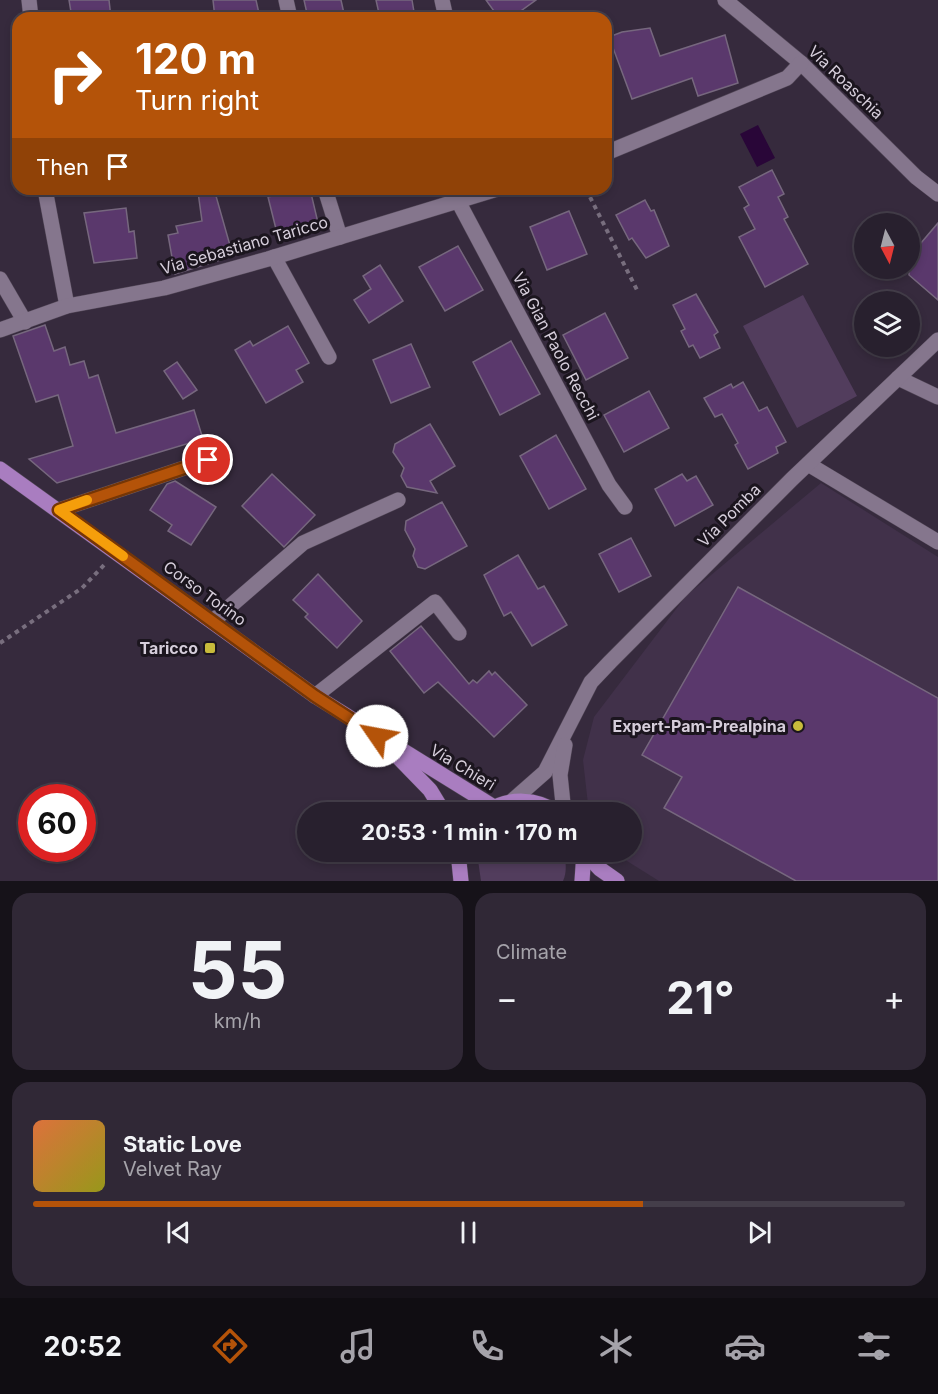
<!DOCTYPE html>
<meta charset="utf-8">
<style>
:root{--surface:#28202e;--page:#302836;--text:#f1f3f6;--muted:#a5a3aa;--line:#443e4a;--accent:#b45309}
body{margin:0;font-family:Inter,sans-serif;background:var(--page);color:var(--text);height:100vh;display:flex;flex-direction:column;font-size:22px;white-space:nowrap}
*{box-sizing:border-box;margin:0}
p{font-size:20px;color:var(--muted)}
.icon{flex:none;width:33px;height:33px;fill:none;stroke:currentColor;stroke-width:2;stroke-linecap:round;stroke-linejoin:round}
.map{position:relative;height:881px;overflow:hidden}
.sheet{display:flex;flex-direction:column;gap:12px;padding:12px;background:#161219;flex:1}
.sheet>*{flex:none}
.hud{position:absolute;left:12px;top:12px;width:600px;height:183px;border-radius:18px;box-shadow:0 3px 9px #0003,0 0 0 2px var(--line);background:#b45309;color:#fff;overflow:hidden}
.needle{width:39px;rotate:173deg}
.controls{position:absolute;left:854px;top:213px;display:grid;gap:12px}
.controls a{display:grid;place-items:center;width:66px;height:66px;border-radius:50%;background:var(--surface);box-shadow:0 3px 9px #0003,0 0 0 2px var(--line);font-size:30px}
.speed{position:absolute;left:18px;top:784px;display:flex;gap:12px;font-size:30px;font-weight:700;text-align:center}
.speed>*{display:grid;place-content:center;width:78px;height:78px;border-radius:50%;background:var(--surface);box-shadow:0 3px 9px #0003,0 0 0 2px var(--line);line-height:1}
.speed .limit{border:9px solid #d22;background:#fff;color:#111}
.pin{position:absolute;display:grid;place-items:center;width:51px;height:51px;color:#fff;margin:-26px;border:3px solid #fff;border-radius:50%;box-shadow:0 2px 6px #0007}
.me{position:absolute;width:66px;margin:-33px;rotate:303deg;stroke-linejoin:round;filter:drop-shadow(0 0 4px #0008)}
.turn{display:flex;align-items:center;gap:21px;height:126px;padding:0 24px;font-size:27px}
.turn .icon{width:78px;height:78px;stroke-width:2.5}
.turn b{display:block;font-size:42px;line-height:51px}
.then{display:flex;align-items:center;height:57px;padding:0 24px;background:#0003;gap:12px;font-size:22px}
.big{font-size:45px;font-weight:700;line-height:1.1}
.sheet .card{flex:1;display:flex;flex-direction:column;justify-content:center;gap:9px;min-width:0;padding:0 21px;border-radius:18px;background:var(--page)}
.sheet .dial{align-items:center;gap:0}
.dial b{font-size:78px;line-height:1}
.song{display:flex;align-items:center;gap:18px}
.cover{width:72px;height:72px;border-radius:9px;background:linear-gradient(135deg,hsl(20 70% 55%),hsl(60 70% 35%))}
.played{height:6px;border-radius:3px;background:linear-gradient(90deg,var(--accent) 70%,var(--line) 70%)}
.keys{display:flex;justify-content:space-around;direction:ltr}
.heat{display:flex;justify-content:space-between;align-items:center;font-size:33px;direction:ltr}
.sheet .tiles{flex:1;display:grid;gap:12px;grid-template-columns:1fr 1fr}
.card:last-child{grid-column:span 2}
.trip{position:absolute;left:297px;top:802px;width:345px;height:60px;border-radius:30px;background:var(--surface);box-shadow:0 3px 9px #0003,0 0 0 2px var(--line);font-weight:700;line-height:60px;text-align:center}
.tab-bar{display:flex;height:96px;justify-content:space-around;align-items:center;background:#100d12;color:var(--muted)}
.tab-bar .icon{width:42px;height:42px}
.tab-bar .active{color:var(--accent)}
.tab-bar b{font-size:27px;color:var(--text)}
.map>svg:first-child{display:block}
.built{fill:#41314a}
.green{fill:#523d5d}
.water{fill:#290638}
.building{fill:#5a386c;stroke:#76677e;stroke-width:1.5}
.lines{fill:none;stroke-linecap:round;stroke-linejoin:round}
.minor-casing{stroke:#524757;stroke-width:16}
.major-casing{stroke:#524757;stroke-width:16}
.path{stroke:#786e7e;stroke-width:4;stroke-dasharray:4.5 4.5;stroke-linecap:butt}
.minor{stroke:#85768d;stroke-width:15}
.major{stroke:#a97dc0;stroke-width:15}
.route-casing{stroke:#753606;stroke-width:15}
.route{stroke:#b45309;stroke-width:10}
.slow{stroke:#f59e0b;stroke-width:10}
.poi-dot{fill:#c8bb3b;stroke:#1b151e;stroke-width:2}
.labels{text-anchor:middle;dominant-baseline:central;stroke-width:6;stroke-linejoin:round;paint-order:stroke}
.street-label{font-size:16px;fill:#d6cedb;stroke:#1b151e}
.poi-label{font-size:16px;font-weight:bold;fill:#d6cedb;stroke:#1b151e;text-anchor:end}
</style>
<div class="map">
<svg width="938" height="881" viewBox="0 0 938 881">
<rect width="100%" height="100%" fill="#362a3d"/>
<polygon class="built" points="821,483 938,557 938,881 659,881 627,861 619,852 632,852 632,813 589,813 583,760 594,717 686,596"/>
<g class="green">
<polygon points="803,295 857,396 797,428 743,326"/>
<path d="M480,852h84c2,10 3,20 -1,29h-82l-3,-21z"/>
</g>
<polygon class="water" points="758,125 775,158 757,167 740,134"/>
<g class="building">
<polygon points="69,0 109,0 111,18 72,18"/>
<polygon points="213,0 256,0 260,18 215,18"/>
<polygon points="304,0 341,0 345,18 308,18"/>
<polygon points="376,0 412,0 415,18 380,18"/>
<polygon points="486,0 536,0 511,18 499,18"/>
<polygon points="650,28 660,56 725,35 738,83 698,96 692,78 632,99 609,37 622,32"/>
<polygon points="772,170 784,194 778,197 788,217 784,219 808,264 765,287 739,237 755,229 744,208 749,205 739,187"/>
<polygon points="214,189 233,256 175,274 168,235 178,233 176,226 202,221 198,192"/>
<polygon points="301,189 310,189 319,227 278,237 268,197"/>
<polygon points="645,200 651,211 654,210 669,246 646,258 632,238 629,240 616,215"/>
<polygon points="126,208 129,232 134,231 137,258 94,263 84,213"/>
<polygon points="569,211 587,254 547,270 530,227"/>
<polygon points="938,223 938,300 909,275 909,257"/>
<polygon points="458,246 483,290 445,311 419,267"/>
<polygon points="380,265 403,301 369,323 354,300 371,289 363,276"/>
<polygon points="696,294 718,332 714,335 720,348 700,358 693,345 689,347 681,331 685,329 673,305"/>
<polygon points="605,313 628,358 586,380 563,335"/>
<polygon points="45,325 54,351 65,347 70,365 84,361 89,378 98,375 116,433 194,410 203,439 57,483 29,459 73,446 58,395 36,402 13,336"/>
<polygon points="288,326 309,363 296,370 303,382 266,403 235,350 250,341 253,346"/>
<polygon points="511,341 540,394 500,415 473,362"/>
<polygon points="411,344 430,387 391,403 373,360"/>
<polygon points="177,362 197,390 183,399 164,371"/>
<polygon points="743,382 759,411 767,407 786,442 776,447 778,453 748,469 735,445 738,443 722,414 715,417 704,398 731,384 733,388"/>
<polygon points="649,391 669,428 624,452 604,415"/>
<polygon points="430,424 455,466 430,481 437,493 407,487 401,476 404,468 393,452 395,444"/>
<polygon points="556,435 586,489 549,509 520,456"/>
<polygon points="272,474 315,515 284,547 242,506"/>
<polygon points="682,474 687,481 696,476 713,505 675,526 655,489"/>
<polygon points="175,481 216,507 191,545 168,531 172,525 150,510 167,484"/>
<polygon points="442,502 467,546 425,569 418,567 413,556 415,549 405,530 406,521"/>
<polygon points="631,538 651,576 619,592 599,554"/>
<polygon points="518,555 538,589 544,586 567,625 532,646 511,612 504,616 484,575"/>
<polygon points="318,574 362,621 337,648 305,617 308,614 293,600"/>
<polygon points="738,587 938,698 938,881 796,881 664,808 682,777 642,755"/>
<polygon points="421,626 469,684 473,680 477,683 489,671 492,675 495,672 527,705 494,737 438,682 424,693 390,651"/>
</g>
<g class="lines">
<defs>
<g id="minor">
<polyline points="29,0 31,18"/>
<polyline points="286,0 290,18"/>
<polyline points="442,0 446,18"/>
<polyline points="725,0 801,63 916,177 938,194"/>
<polyline points="606,153 787,78 801,63"/>
<polyline points="45,189 67,306"/>
<polyline points="325,189 340,237"/>
<polyline points="458,201 609,485 625,507"/>
<polyline points="274,257 329,357"/>
<polyline points="0,279 25,322"/>
<polyline points="0,330 67,306 164,288 268,259 497,189"/>
<polyline points="898,378 938,397"/>
<polyline points="808,464 938,542"/>
<polyline points="59,510 208,460"/>
<polyline points="213,621 303,543 398,500"/>
<polyline points="315,696 435,602 459,633"/>
<polyline points="512,801 545,772 591,682 610,662 792,479 938,340"/>
<polyline points="564,813 560,775 565,745"/>
</g>
<g id="major">
<polyline points="0,469 315,696 494,807"/>
<polyline points="394,753 430,790 444,813"/>
<path d="M488,811c21,-14 49,-13 70,2"/>
<polyline points="458,852 461,881"/>
<polyline points="584,852 600,869 617,881"/>
<polyline points="582,881 584,852"/>
</g>
</defs>
<use href="#minor" class="minor-casing"/>
<use href="#major" class="major-casing"/>
<g class="path">
<polyline points="586,189 638,292"/>
<polyline points="0,643 82,588 104,565"/>
</g>
<use href="#minor" class="minor"/>
<use href="#major" class="major"/>
</g>
<g class="lines">
<defs>
<polyline id="route" points="208,460 59,510 315,696 377,736"/>
</defs>
<use href="#route" class="route-casing"/>
<use href="#route" class="route"/>
<polyline class="slow" points="87,500 59,510 123,556"/>
</g>
<g class="poi-dot">
<rect x="204" y="642" width="12" height="12" rx="3"/>
<circle cx="798" cy="726" r="6"/>
</g>
<g class="labels">
<g class="street-label">
<text transform="translate(846 82) rotate(44)">Via Roaschia</text>
<text transform="translate(244 245) rotate(-16)">Via Sebastiano Taricco</text>
<text transform="translate(556 346) rotate(62)">Via Gian Paolo Recchi</text>
<text transform="translate(729 515) rotate(-45)">Via Pomba</text>
<text transform="translate(205 593) rotate(36)">Corso Torino</text>
<text transform="translate(463 767) rotate(31)">Via Chieri</text>
</g>
<g class="poi-label">
<text x="198" y="648">Taricco</text>
<text x="786" y="726">Expert-Pam-Prealpina</text>
</g>
</g>
</svg>
<div class="controls">
<a><svg class="needle" viewBox="-14 -14 28 28"><path d="M0-13l5 13h-10z" fill="#e53935"/><path d="M0 13l5-13h-10z" fill="#a5a3aa"/></svg></a>
<a><svg class="icon" aria-label="layers" viewBox="0 0 24 24"><path d="M12 4l9 5-9 5-9-5zM3 14l9 5 9-5"/></svg></a>
</div>
<div class="speed"><div class="limit">60</div></div>
<div class="pin" style="left:208px;top:460px;background:#d93025"><svg class="icon" aria-label="arrive" viewBox="0 0 24 24"><path d="M6 21V4h12l-3 4 3 4H6"/></svg></div>
<svg class="me" style="left:377px;top:736px" viewBox="-20 -20 40 40"><circle r="19" fill="#fff"/><path d="M0-13L10 11 0 6-10 11z" fill="#b45309"/></svg>
<div class="trip">20:53 · 1 min · 170 m</div>
<div class="hud">
<div class="turn"><svg class="icon" aria-label="right" viewBox="0 0 24 24"><path d="M7 20v-9h11M14 6l5 5-5 5"/></svg><div><b>120 m</b>Turn right</div></div>
<div class="then">Then<svg class="icon" aria-label="arrive" viewBox="0 0 24 24"><path d="M6 21V4h12l-3 4 3 4H6"/></svg></div>
</div>
</div>
<section class="sheet">
<div class="tiles">
<div class="card dial"><b>55</b><p>km/h</p></div>
<div class="card"><p>Climate</p>
<div class="heat"><a>−</a><b class="big">21°</b><a>+</a></div>
</div>
<div class="card">
<div class="song"><i class="cover"></i><div><b>Static Love</b><p>Velvet Ray</p></div></div>
<div class="played"></div>
<div class="keys"><svg class="icon" aria-label="previous" viewBox="0 0 24 24"><path d="M18 5L8 12l10 7zM5 5v14"/></svg><svg class="icon" aria-label="pause" viewBox="0 0 24 24"><path d="M8 5v14M16 5v14"/></svg><svg class="icon" aria-label="next" viewBox="0 0 24 24"><path d="M6 5l10 7-10 7zM19 5v14"/></svg></div>
</div>
</div>
</section>
<nav class="tab-bar">
<b>20:52</b>
<svg class="icon active" aria-label="directions" viewBox="0 0 24 24"><path d="M12 3l9 9-9 9-9-9zM9 14v-3h6M13 9l2 2-2 2"/></svg>
<svg class="icon" aria-label="music" viewBox="0 0 24 24"><path d="M9 18V5l10-2v13"/><circle cx="6" cy="18" r="3"/><circle cx="16" cy="16" r="3"/></svg>
<svg class="icon" aria-label="phone" viewBox="0 0 24 24"><path d="M5 4h4l2 5-3 2q2 4 5 5l2-3 5 2v4C11 20 4 13 5 4z"/></svg>
<svg class="icon" aria-label="climate" viewBox="0 0 24 24"><path d="M12 3v18M4 7l16 10M4 17L20 7"/></svg>
<svg class="icon" aria-label="car" viewBox="0 0 24 24"><path d="M5 17H2v-5l4-1 3-4h7l3 4 3 1v5h-3M9 17h6M6 11h13"/><circle cx="7" cy="17" r="2"/><circle cx="17" cy="17" r="2"/></svg>
<svg class="icon" aria-label="filters" viewBox="0 0 24 24"><path d="M4 7h16M4 17h16"/><circle cx="9" cy="7" r="2"/><circle cx="15" cy="17" r="2"/></svg>
</nav>
